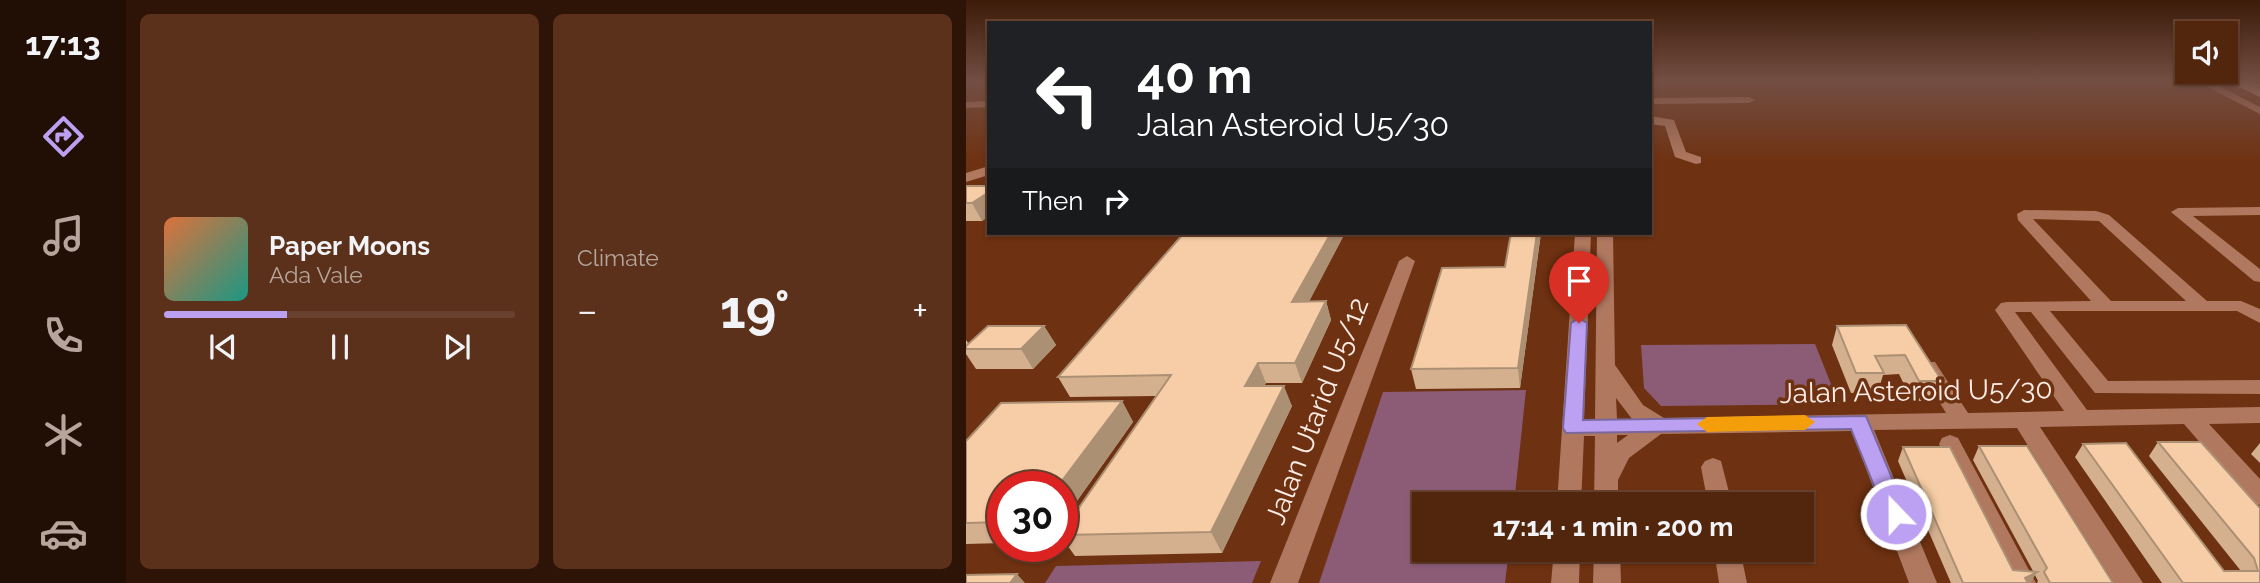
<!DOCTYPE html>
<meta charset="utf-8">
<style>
:root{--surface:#52250d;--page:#5c311b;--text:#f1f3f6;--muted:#b5a59d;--line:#68422e;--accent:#bca0f2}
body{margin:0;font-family:Raleway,sans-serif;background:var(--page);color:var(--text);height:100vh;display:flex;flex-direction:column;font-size:26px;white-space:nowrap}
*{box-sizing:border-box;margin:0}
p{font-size:23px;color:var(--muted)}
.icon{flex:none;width:38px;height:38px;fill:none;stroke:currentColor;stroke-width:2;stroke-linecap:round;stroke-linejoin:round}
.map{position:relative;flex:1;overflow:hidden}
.details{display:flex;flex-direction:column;gap:14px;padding:14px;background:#2d1407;width:840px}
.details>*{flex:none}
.guide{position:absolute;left:21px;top:21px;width:665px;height:214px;border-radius:0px;box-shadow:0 2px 5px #0004,0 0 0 2px var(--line);background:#202124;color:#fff;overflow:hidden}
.tools{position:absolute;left:1209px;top:21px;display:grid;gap:14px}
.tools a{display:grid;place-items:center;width:63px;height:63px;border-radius:0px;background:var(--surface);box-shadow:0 2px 5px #0004,0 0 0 2px var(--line);font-size:35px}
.speed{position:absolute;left:21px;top:471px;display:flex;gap:14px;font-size:35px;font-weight:700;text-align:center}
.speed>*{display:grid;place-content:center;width:91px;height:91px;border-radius:50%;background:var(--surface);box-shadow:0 2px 5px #0004,0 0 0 2px var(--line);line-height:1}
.speed .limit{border:10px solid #d22;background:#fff;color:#111}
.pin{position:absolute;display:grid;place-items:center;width:60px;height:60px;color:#fff;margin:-72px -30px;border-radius:50% 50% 50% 0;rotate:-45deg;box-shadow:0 0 7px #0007}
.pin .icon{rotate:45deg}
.me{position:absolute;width:77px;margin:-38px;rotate:338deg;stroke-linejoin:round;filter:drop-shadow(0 0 5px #0008)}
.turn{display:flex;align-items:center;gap:24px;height:147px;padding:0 35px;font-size:32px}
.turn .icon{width:91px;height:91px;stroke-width:2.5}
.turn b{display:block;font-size:49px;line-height:60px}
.then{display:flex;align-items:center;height:66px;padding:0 35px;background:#0003;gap:14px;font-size:26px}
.big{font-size:52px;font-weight:700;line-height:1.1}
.details .tile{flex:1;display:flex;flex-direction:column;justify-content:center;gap:10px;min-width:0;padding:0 24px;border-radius:10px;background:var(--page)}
.song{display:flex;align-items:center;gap:21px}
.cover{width:84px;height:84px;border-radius:10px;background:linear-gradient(135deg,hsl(20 70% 55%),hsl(170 70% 35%))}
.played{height:7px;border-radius:4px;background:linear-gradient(90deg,var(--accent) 35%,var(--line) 35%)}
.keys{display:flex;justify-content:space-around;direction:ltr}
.heat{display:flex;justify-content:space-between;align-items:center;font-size:38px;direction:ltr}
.details .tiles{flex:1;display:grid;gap:14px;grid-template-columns:repeat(2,1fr)}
.trip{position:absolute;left:446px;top:492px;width:402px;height:70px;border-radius:0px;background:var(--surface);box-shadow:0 2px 5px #0004,0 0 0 2px var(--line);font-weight:700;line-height:70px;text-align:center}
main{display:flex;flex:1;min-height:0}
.dock{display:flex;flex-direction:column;width:126px;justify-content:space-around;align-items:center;background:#210f05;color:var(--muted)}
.dock .icon{width:49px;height:49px}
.dock .active{color:var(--accent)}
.dock b{font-size:32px;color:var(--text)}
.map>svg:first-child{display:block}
.green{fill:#8c5c77}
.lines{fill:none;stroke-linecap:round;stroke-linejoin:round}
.minor{fill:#b0785f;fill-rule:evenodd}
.wall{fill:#d4b08f}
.shaded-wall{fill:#ac9074}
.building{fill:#f6cda6;stroke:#ac9074;stroke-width:2}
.route{fill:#bca0f2;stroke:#7a689d;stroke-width:2}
.slow{fill:#f59e0b}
.labels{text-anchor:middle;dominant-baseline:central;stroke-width:7;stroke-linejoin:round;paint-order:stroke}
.near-street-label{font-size:28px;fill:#fcece5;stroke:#6e3111}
</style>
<main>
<nav class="dock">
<b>17:13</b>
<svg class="icon active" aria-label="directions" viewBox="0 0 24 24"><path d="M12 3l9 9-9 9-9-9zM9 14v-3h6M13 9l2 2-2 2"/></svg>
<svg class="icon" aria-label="music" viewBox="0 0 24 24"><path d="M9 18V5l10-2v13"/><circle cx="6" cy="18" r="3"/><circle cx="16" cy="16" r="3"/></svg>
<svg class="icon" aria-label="phone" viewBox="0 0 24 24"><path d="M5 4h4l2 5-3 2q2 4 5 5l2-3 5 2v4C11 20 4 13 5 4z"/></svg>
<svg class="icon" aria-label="climate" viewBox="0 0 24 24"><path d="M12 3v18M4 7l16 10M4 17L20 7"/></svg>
<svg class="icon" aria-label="car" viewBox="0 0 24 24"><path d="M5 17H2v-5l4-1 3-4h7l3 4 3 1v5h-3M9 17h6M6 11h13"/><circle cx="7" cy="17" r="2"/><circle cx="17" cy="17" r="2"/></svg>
</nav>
<section class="details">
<div class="tiles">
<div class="tile">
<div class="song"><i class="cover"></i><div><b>Paper Moons</b><p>Ada Vale</p></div></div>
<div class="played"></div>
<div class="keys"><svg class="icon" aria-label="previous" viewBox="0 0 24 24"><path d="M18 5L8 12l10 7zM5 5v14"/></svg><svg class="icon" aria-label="pause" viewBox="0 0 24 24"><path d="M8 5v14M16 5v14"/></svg><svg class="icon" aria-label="next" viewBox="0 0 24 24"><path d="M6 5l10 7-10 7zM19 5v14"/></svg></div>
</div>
<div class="tile"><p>Climate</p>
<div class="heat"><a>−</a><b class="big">19°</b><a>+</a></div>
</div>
</div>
</section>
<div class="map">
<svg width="1294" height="583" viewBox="0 0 1294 583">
<rect width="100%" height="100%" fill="#6e3111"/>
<g class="green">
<polygon points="849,344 873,404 695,406 678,388 675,345"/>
<polygon points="560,390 548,504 458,504 458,550 543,550 539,583 353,583 417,392"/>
<polygon points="295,561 286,583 79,583 90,566"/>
</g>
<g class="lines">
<g class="minor">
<polygon points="1230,81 1243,81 1294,107 1294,114"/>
<polygon points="684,98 783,97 789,100 783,103 684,104"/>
<polygon points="23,101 23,107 0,108 0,102"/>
<polygon points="684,116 708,120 720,152 735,157 735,163 730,164 709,157 699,126 684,124"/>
<polygon points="23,166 23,175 0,182 0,173"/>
<polygon points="1294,207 1294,215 1227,216 1294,269 1294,282 1288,281 1205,212 1212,208"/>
<path d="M1058,210l72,1 13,4 98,86h34l19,8v14l-23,-12h-187l58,70 152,-1v14l-165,-1 -64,-81h-16l72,98 173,-3v16l-51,1 51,55v26l-9,-3 -67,-78 -144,3 103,156h-29l-97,-155 -143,2 63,153h-28l-57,-152 -191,3 -32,24 -11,22v24h-24l1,-68h-11l-3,68h-24l18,-271h16l-7,187 11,-1 2,-186h16l2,132 28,40 21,13 282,-5 -28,-46 3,-5h14l33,51 96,-2 -69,-101 6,-7 6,-1 84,-1 -73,-81 -1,-6zM1067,219l66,2 87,80h-75zM650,398l16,21h-15zM651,435h11l-11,8z"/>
<polygon points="441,256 449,261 332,583 304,583 433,261"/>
<polygon points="984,435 992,438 1070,583 1042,583 973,444 976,438"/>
<polygon points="747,458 755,461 766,504 742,504 735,467 739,461"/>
<polygon points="588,550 614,550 613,583 585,583"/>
<polygon points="628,550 654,550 655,583 627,583"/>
<polygon points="748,550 774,550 781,583 753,583"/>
</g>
</g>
<g class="wall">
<polygon points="1261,81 1283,81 1294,85 1294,97"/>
<polygon points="0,186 23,186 23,216 16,221 0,221"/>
<polygon points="218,233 379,233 343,301 360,301 365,320 336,383 300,383 298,386 326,406 256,553 109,556 96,538 96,532 191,396 104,397 92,377"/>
<polygon points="545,233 575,233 554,388 450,389 445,369 539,267"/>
<polygon points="940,325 976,381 969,401 946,401 933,374 917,375 912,392 885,393 866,345 871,326"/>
<polygon points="78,326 90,345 67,369 10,369 0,354 0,340 3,344"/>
<polygon points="156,401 167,422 96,522 96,486 37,486 37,543 0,544 0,441"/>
<polygon points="1192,442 1294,508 1294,583 1196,583 1109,457 1117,444 1258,571 1275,571 1183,456"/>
<polygon points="1294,443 1294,463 1285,454"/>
<polygon points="1013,446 1147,583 1071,583 1072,581 1069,575 1064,583 985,583 932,461 937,447 1047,570 1067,571 1007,460"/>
</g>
<g class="shaded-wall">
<polygon points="23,192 23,216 16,221 6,203"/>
<polygon points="365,233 379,233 333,321 326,302"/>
<polygon points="571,233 575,233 554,388 552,368"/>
<polygon points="360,301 365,320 336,383 329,363"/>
<polygon points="78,326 90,345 67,369 55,349"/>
<polygon points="292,363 300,383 287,406 279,386"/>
<polygon points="318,386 326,406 256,553 245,532"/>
<polygon points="156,401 167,422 96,522 96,486 92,486"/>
<polygon points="1071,572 1064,583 1056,583 1059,578"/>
<polygon points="51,574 59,583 44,583"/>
</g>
<g class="building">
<polygon points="1277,81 1283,81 1294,85 1294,89"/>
<polygon points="0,186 23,186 23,192 6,203 0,203"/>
<polygon points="218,233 365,233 326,302 360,301 329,363 292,363 279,386 318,386 245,532 96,535 96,532 205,375 92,377"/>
<polygon points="545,233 571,233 552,368 445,369 476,268 539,267"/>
<polygon points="940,325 976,381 953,381 939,355 909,356 918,373 890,373 871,326"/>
<polygon points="22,326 78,326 55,349 0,349 0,346"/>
<polygon points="156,401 92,486 37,486 37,522 0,523 0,441 35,403"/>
<polygon points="1192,442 1235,442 1294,508 1294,583 1217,583 1117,444 1160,443 1258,571 1292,571 1288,558"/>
<polygon points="1013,446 1061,446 1147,583 1084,583 1078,572 1081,568"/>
<polygon points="937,447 984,447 1047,570 1071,572 1059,578 1062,583 997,583"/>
<polygon points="51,574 44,583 0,583 0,575"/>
</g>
<linearGradient id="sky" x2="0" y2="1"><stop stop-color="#3c1b09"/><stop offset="0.5" stop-color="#734e43"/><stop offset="1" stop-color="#734e43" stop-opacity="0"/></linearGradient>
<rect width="1294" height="163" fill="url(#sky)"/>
<polygon class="route" points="613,318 621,323 617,420 900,416 941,514 938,520 930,523 922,520 885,429 600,433 597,428 605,323"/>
<polygon class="slow" points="839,415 849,422 839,430 741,432 731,424 741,417"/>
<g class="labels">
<g class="near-street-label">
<text transform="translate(950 391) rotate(-1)">Jalan Asteroid U5/30</text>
<text transform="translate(351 411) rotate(-69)">Jalan Utarid U5/12</text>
</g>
</g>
</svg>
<div class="tools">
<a><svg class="icon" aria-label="sound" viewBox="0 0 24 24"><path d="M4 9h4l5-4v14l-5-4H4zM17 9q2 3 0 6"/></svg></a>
</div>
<div class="speed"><div class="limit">30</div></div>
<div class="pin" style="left:613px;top:323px;background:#d93025"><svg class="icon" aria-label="arrive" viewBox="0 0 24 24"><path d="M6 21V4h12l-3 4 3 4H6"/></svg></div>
<svg class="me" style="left:930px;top:514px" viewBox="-20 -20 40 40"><circle r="17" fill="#bca0f2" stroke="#fff" stroke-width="3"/><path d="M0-11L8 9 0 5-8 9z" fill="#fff"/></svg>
<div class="trip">17:14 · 1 min · 200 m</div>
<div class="guide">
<div class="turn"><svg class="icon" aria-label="left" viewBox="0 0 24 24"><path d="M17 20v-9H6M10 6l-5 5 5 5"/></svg><div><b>40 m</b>Jalan Asteroid U5/30</div></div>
<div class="then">Then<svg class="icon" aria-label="right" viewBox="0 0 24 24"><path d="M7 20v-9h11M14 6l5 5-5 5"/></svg></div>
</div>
</div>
</main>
